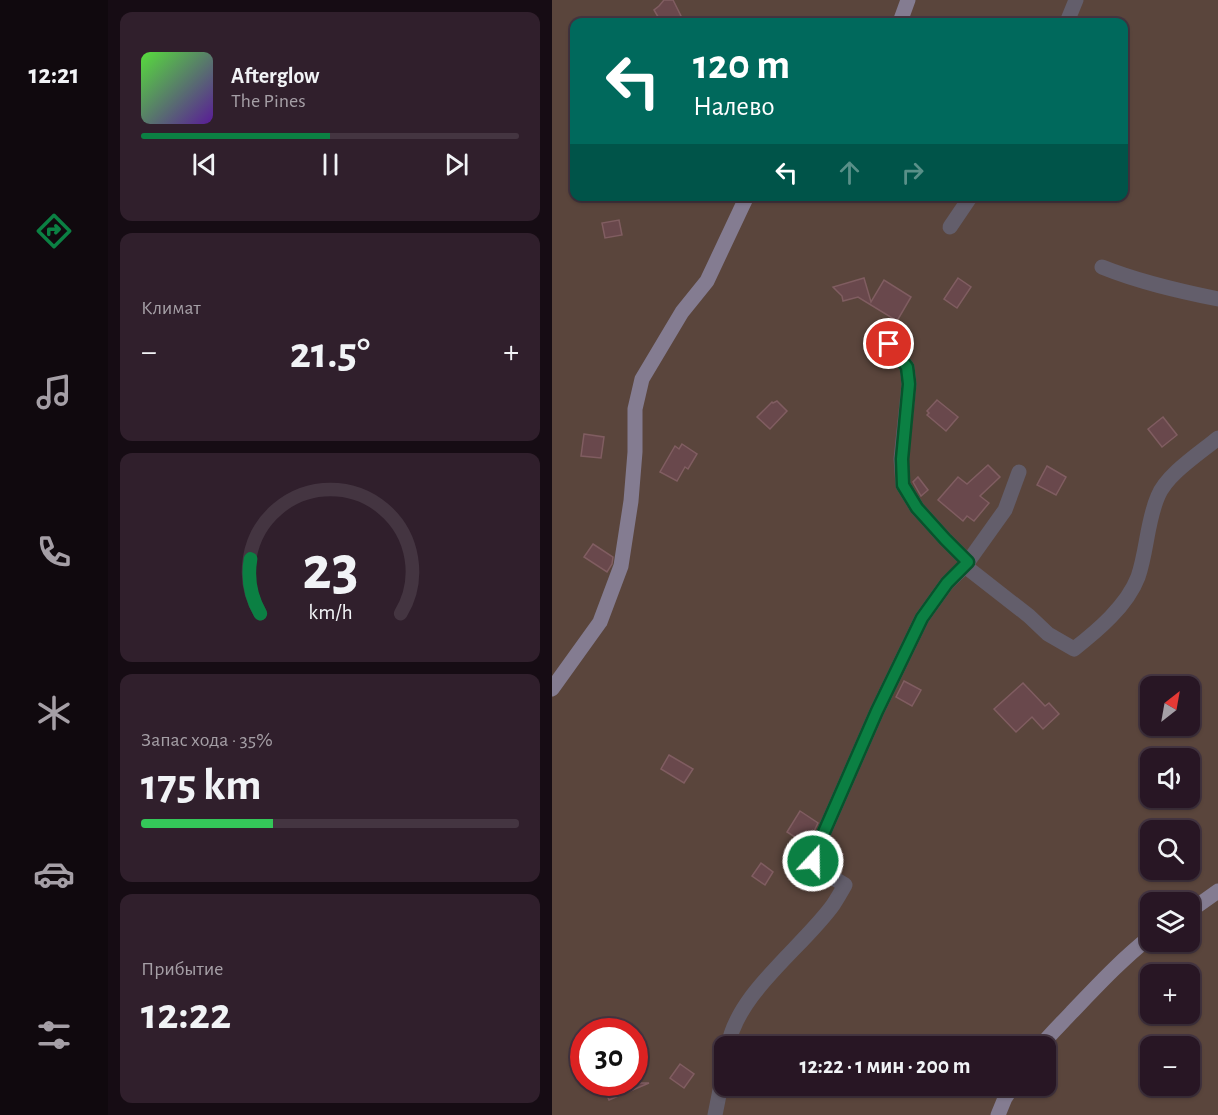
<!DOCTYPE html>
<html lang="ru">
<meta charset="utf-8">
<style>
:root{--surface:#281624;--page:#301f2c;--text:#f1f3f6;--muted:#a59fa6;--line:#443541;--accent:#0b8043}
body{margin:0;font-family:"Alegreya Sans",sans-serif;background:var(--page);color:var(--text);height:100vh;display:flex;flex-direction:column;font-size:22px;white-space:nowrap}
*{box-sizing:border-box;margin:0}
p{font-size:20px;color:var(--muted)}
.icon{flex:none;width:33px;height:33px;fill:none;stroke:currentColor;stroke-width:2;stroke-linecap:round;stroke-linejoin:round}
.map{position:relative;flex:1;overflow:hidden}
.details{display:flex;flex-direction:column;gap:12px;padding:12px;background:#160c14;width:444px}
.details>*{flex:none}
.guide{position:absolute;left:18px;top:18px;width:558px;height:183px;border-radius:12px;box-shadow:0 2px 4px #0004,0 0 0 2px var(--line);background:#00695c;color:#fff;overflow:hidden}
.needle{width:39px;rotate:31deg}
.controls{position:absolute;left:588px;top:676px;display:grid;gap:12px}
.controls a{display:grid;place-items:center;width:60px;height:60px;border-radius:12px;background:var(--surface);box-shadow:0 2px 4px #0004,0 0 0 2px var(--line);font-size:30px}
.speed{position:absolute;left:18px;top:1018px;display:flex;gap:12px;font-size:30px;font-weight:700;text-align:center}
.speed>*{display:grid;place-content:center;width:78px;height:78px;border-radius:50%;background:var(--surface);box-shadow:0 2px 4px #0004,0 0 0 2px var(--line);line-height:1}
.speed .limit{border:9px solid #d22;background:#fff;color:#111}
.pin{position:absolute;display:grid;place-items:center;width:51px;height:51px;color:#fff;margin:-26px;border:3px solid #fff;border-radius:50%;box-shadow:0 2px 6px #0007}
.me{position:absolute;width:66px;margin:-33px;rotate:21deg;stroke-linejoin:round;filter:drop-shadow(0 0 4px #0008)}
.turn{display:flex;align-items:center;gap:21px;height:126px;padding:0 24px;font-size:27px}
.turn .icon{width:78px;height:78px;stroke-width:2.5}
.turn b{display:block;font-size:42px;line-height:51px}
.lanes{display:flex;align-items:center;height:57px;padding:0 24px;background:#0003;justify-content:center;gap:30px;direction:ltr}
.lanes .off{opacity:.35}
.big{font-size:45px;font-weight:700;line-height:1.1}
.details .tile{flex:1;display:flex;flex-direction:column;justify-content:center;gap:9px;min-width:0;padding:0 21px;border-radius:12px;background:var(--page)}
.details .dial{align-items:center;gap:0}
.dial svg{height:156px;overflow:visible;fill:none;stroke:var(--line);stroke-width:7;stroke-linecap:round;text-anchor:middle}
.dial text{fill:var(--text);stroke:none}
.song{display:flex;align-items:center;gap:18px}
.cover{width:72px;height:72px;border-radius:9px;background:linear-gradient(135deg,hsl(110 70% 55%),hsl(270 70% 35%))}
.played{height:6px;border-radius:3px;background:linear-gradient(90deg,var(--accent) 50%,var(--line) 50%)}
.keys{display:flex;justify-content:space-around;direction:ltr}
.heat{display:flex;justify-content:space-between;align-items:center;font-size:33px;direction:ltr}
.charge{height:9px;border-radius:4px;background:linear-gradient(90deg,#34c759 35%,var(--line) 0)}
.trip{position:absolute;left:162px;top:1036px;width:342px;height:60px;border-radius:12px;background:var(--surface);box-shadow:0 2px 4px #0004,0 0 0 2px var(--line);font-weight:700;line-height:60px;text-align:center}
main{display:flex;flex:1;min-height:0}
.menu{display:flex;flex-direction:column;width:108px;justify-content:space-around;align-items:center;background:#10090e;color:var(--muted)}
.menu .icon{width:42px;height:42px}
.menu .selected{color:var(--accent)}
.menu b{font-size:27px;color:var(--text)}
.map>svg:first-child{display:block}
.green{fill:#5a453c;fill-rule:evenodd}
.building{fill:#69484c;stroke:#805d61;stroke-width:1.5}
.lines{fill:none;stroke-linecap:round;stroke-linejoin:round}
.street{stroke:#635e6b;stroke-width:15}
.secondary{stroke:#847c91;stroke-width:15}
.route-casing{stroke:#07532c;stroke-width:15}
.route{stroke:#0b8043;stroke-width:10}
</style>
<main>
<nav class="menu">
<b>12:21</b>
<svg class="icon selected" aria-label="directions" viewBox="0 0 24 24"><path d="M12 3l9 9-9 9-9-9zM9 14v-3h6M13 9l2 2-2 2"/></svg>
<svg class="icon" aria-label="music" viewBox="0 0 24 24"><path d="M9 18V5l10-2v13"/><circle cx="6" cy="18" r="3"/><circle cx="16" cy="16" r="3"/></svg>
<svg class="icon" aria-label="phone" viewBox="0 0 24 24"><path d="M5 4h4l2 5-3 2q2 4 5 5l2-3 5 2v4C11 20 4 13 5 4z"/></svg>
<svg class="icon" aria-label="climate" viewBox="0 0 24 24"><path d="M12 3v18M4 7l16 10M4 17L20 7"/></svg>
<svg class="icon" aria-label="car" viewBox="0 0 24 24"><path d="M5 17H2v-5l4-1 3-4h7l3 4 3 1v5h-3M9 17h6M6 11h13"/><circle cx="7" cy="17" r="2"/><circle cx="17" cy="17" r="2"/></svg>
<svg class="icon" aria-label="filters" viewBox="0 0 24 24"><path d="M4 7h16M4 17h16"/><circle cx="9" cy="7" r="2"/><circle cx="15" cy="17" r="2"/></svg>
</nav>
<section class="details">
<div class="tile">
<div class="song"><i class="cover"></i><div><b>Afterglow</b><p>The Pines</p></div></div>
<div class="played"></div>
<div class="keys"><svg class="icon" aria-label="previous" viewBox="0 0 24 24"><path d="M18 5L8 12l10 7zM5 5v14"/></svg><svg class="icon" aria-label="pause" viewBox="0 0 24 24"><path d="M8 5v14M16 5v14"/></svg><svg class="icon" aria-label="next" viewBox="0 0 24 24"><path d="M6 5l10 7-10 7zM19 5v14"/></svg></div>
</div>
<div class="tile"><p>Климат</p>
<div class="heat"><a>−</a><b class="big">21.5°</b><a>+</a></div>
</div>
<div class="tile dial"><svg viewBox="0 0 100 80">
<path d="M14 69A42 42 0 1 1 86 69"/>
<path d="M14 69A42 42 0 0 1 9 41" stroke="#0b8043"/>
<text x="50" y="56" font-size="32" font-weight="700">23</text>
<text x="50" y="72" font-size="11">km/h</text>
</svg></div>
<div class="tile"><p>Запас хода · 35%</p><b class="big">175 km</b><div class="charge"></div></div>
<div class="tile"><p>Прибытие</p><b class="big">12:22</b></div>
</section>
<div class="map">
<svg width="666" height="1115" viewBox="0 0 666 1115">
<rect width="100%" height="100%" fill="#361e30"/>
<path class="green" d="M0,0h666v1115h-666zM22,22h550v174h-550zM598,687h40v39h-40zM598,759h40v39h-40zM598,831h40v39h-40zM598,903h40v39h-40zM598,975h40v39h-40zM32,1032h50v51h-50zM172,1047h322v39h-322zM598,1047h40v39h-40z"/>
<g class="building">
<polygon points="112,0 121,0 129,16 119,22 109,22 102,10 107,6"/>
<polygon points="67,220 70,235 53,238 50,223"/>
<polygon points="312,278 319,302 332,280 359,297 345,321 306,297 291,301 290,296 281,287"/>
<polygon points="406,278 419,287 405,308 392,299"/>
<polygon points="385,400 406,417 394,431 375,415 377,413 375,411"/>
<polygon points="225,401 235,411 218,429 205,417 220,402 221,403"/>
<polygon points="611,417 625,435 610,447 596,429"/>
<polygon points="32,434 52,437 49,458 29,456"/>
<polygon points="130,444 145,454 136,469 133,467 125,481 108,472 123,446 127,449"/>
<polygon points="436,465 448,477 428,496 437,503 422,521 415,516 411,521 386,500 406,477 415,484"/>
<polygon points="495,466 514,477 504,495 485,485"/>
<polygon points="366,477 376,490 369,496 361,482"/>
<polygon points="41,544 61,557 60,564 55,572 32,557"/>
<polygon points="352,681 369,690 360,706 344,697"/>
<polygon points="471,683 493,706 497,703 507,714 491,729 480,717 464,732 442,709"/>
<polygon points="117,755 141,769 132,783 109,769"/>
<polygon points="248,811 266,823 255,845 235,832"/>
<polygon points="277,845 291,854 282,867 271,861"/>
<polygon points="209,863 221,872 213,885 200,876"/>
<polygon points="128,1064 142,1074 132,1088 118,1078"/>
<polygon points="50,1083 97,1083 57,1100"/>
</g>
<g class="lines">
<g class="street">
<polyline points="515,22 524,0"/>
<polyline points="398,227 419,196"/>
<path d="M550,267c37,15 77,24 116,32"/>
<polyline points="337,344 355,367 357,384 349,459 351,485 365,508 393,539 416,562"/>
<path d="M413,566l64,50 19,18 26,15c23,-18 53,-43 64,-72 9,-26 9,-56 20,-81 9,-22 42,-43 60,-58"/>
<path d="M176,1047c8,-53 74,-99 105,-142 4,-6 8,-13 12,-20l-30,-18 -2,-6 8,-22 56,-128 45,-93 25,-35 18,-17 40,-56 14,-38"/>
<polyline points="163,1115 172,1070"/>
</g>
<g class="secondary">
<polyline points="348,22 356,0"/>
<polyline points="0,689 48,622 69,566 79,501 83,452 83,409 90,379 130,312 155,281 195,196"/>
<polyline points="638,911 666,891"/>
<path d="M488,1047c10,-13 21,-23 32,-35 25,-26 49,-52 78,-75"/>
<polyline points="446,1115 453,1098 461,1086"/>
</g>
</g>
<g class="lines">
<defs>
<polyline id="route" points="261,861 269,839 325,711 370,618 395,583 416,562 393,539 365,508 351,485 350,459 357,384 355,367 337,344"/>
</defs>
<use href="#route" class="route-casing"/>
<use href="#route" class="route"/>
</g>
</svg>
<div class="controls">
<a><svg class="needle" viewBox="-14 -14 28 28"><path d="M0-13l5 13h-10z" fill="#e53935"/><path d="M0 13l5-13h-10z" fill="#a59fa6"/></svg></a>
<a><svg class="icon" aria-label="sound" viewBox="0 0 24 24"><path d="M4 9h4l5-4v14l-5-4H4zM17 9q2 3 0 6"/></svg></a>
<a><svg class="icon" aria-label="search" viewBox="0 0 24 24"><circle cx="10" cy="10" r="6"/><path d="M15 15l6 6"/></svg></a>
<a><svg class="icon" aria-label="layers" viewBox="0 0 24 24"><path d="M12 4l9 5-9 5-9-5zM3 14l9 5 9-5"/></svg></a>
<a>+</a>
<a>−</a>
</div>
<div class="speed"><div class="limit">30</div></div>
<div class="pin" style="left:337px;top:344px;background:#d93025"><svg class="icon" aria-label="arrive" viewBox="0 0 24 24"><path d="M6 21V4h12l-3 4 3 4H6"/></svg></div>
<svg class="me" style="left:261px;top:861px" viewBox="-20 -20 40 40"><circle r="17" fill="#0b8043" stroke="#fff" stroke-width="3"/><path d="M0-11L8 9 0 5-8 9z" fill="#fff"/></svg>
<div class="trip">12:22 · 1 мин · 200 m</div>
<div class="guide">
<div class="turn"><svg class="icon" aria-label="left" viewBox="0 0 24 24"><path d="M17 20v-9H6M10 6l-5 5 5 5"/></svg><div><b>120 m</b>Налево</div></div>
<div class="lanes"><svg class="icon" aria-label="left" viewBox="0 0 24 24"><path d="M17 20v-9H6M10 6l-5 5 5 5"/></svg><svg class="icon off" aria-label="ahead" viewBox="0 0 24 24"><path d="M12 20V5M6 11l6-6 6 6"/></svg><svg class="icon off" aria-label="right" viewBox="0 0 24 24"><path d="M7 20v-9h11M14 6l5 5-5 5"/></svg></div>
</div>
</div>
</main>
